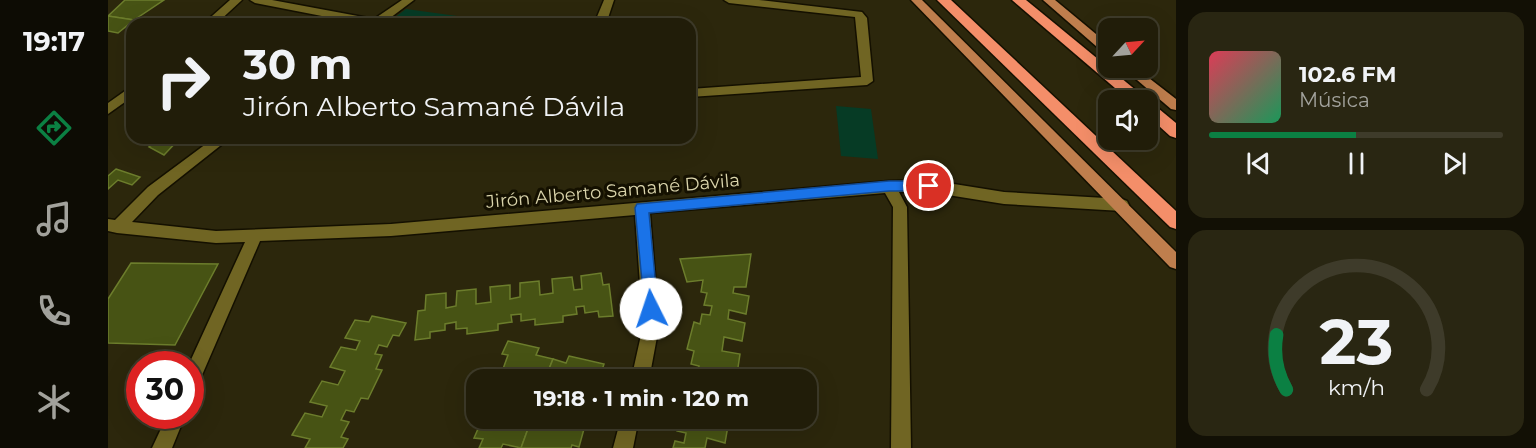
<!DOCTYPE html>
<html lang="es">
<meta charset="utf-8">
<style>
:root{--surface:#211d09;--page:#292612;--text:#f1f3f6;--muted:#a2a29c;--line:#3e3b2a;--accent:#0b8043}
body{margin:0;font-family:Montserrat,sans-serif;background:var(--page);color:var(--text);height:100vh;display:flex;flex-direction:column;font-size:22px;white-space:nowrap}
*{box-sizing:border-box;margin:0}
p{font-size:20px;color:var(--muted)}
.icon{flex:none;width:33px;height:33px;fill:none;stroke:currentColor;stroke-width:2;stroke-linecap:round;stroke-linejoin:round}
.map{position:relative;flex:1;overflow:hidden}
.side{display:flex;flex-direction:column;gap:12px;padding:12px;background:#121005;width:360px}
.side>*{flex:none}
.top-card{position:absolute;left:18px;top:18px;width:570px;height:126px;border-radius:18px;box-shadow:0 6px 24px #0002,0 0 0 2px var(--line);background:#211d09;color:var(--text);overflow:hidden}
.needle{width:39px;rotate:64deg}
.tools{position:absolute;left:990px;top:18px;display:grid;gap:12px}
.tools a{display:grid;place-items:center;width:60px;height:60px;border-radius:12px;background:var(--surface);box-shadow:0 6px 24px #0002,0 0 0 2px var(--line);font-size:30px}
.speed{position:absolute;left:18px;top:351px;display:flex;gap:12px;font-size:30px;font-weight:700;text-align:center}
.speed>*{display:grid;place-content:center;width:78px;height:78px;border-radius:50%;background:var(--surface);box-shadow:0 6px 24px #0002,0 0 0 2px var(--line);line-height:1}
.speed .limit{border:9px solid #d22;background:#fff;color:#111}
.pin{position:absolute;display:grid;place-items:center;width:51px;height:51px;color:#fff;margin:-26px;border:3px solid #fff;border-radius:50%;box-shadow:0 2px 6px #0007}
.me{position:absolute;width:66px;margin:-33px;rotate:356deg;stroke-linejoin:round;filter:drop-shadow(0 0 4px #0008)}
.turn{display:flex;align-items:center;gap:21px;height:126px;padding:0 18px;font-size:27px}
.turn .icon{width:78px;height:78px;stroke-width:2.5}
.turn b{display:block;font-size:42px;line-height:51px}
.side .tile{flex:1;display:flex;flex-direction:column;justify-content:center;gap:9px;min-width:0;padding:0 21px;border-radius:18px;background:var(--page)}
.side .dial{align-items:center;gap:0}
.dial svg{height:156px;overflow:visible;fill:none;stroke:var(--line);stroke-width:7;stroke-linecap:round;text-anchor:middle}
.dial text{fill:var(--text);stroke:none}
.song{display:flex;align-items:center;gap:18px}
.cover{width:72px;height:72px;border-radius:9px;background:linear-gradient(135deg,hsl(350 70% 55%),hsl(150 70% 35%))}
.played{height:6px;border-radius:3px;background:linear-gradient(90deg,var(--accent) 50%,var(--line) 50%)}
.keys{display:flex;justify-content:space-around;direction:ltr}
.trip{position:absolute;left:358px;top:369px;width:351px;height:60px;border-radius:18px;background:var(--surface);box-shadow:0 6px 24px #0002,0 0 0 2px var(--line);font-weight:700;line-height:60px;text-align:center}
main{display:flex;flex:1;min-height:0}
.dock{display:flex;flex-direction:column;width:108px;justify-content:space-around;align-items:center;background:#0d0c04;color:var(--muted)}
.dock .icon{width:42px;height:42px}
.dock .on{color:var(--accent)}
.dock b{font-size:27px;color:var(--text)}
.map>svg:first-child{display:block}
.green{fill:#063b25}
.building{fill:#475314;stroke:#6c7d2c;stroke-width:1.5}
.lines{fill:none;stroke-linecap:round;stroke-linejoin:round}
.minor-casing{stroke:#141000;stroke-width:3}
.major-casing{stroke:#141000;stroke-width:3}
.highway-casing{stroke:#141000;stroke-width:3}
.minor{fill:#706523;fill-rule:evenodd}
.major{fill:#bf7e4d;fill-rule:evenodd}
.highway{fill:#f48e69;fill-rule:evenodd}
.route{fill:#1a73e8;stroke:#114b97;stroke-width:1.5}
.labels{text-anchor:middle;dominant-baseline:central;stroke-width:6;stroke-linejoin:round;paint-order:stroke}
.street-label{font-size:18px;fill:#dad4ab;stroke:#141000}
</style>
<main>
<nav class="dock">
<b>19:17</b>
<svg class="icon on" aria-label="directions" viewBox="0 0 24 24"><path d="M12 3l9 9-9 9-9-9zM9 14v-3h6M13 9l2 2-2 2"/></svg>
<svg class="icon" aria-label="music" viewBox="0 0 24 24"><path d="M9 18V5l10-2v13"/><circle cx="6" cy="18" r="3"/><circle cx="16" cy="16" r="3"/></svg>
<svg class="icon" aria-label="phone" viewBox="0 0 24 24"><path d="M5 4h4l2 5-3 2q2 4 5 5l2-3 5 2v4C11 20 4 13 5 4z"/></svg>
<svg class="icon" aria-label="climate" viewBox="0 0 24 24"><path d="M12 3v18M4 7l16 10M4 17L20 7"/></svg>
</nav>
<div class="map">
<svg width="1068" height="448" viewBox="0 0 1068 448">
<rect width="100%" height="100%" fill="#2c270c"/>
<g class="green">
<polygon points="298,9 407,24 278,24"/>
<polygon points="728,106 763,109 770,159 733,156"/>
</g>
<g class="building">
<polygon points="17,0 56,0 26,20 0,16"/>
<polygon points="0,16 26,20 10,33 0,31"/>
<polygon points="53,138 68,138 71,139 56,155 41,147"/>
<polygon points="8,169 32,177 24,185 10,180 0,189 0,176"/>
<polygon points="643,254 638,287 626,287 625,293 641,296 638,314 621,310 620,319 637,323 634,341 616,337 614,351 632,354 629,374 611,370 609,380 580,380 581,373 589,375 591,366 583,364 586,351 579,349 586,322 592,324 594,314 602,315 604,306 596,305 599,293 593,292 595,280 579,282 572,259"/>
<polygon points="23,263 110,264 67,345 0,343 0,299"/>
<polygon points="493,273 495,285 501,284 505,316 491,317 490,311 477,313 476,306 468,307 469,314 455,316 455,322 427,325 427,319 413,321 413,314 403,315 404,322 390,324 390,330 359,334 359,328 348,329 348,322 337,324 337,330 322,332 322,338 307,340 310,311 317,310 318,295 338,293 338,308 348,306 349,291 368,289 368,304 383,302 382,287 402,285 402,299 412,297 412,283 431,281 432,295 445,293 444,279 464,277 466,290 474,289 473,276"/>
<polygon points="264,316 298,323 291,336 285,335 279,347 271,345 267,354 274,355 268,369 274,370 260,399 253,398 246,412 238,410 233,420 241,422 233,437 240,439 235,448 197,448 202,439 184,435 197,413 214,417 219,406 202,402 214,381 230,385 237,371 222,367 233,347 248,350 252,341 237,338 247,320 261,322"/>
<polygon points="400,341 431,348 428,355 445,359 437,379 420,375 419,380 399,380 402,371 395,369 400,355 394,354"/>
<polygon points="461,356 496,364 491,379 437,379 445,359 458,363"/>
<polygon points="369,413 369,418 404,418 403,422 421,426 413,448 395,444 393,448 371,448 375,439 366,438 373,422 366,421"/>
<polygon points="440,418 479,418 471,447 464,445 463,448 413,448 421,426 436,430"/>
<polygon points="571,418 621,420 617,443 599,438 597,448 565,448 567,441 576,443 578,433 569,431"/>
</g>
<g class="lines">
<defs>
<g id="minor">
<polygon points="122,0 134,0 108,24 95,24"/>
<polygon points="142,0 164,0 266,19 294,0 306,0 274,24 255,24 147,3"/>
<polygon points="496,0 506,0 498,24 486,24"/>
<polygon points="616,0 651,0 754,12 759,18 765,81 759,85 582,97 582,89 753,77 747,17 621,3"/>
<polygon points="24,86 24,97 0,114 0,103"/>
<polygon points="106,138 122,138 50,195 24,222 108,231 283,224 781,181 821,180 896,192 1014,199 1019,201 1021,205 1019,209 1014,211 896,204 821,192 791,192 799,207 803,448 783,448 785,207 777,193 542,213 551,326 541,380 523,380 535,326 527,215 283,236 152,241 88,389 82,392 81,364 137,242 108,243 9,233 0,231 0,219 7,220 40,187"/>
<polygon points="59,416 77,416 64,448 44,448"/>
<polygon points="513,418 531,418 525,448 505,448"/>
</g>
<g id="major">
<polygon points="803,0 814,0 1068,252 1068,269 1062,267"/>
<polygon points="935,0 947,0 1000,44 1000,54 996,53"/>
<polygon points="1015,68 1028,68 1068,99 1068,110 1063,109"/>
</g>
<g id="highway">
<polygon points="829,0 843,0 1068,211 1068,229 1062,227"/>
<polygon points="904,0 918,0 1035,96 1037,100 1021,100"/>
<polygon points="1040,103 1045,104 1068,123 1068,138 1062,136 1040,116"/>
</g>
</defs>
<use href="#minor" class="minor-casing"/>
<use href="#major" class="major-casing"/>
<use href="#highway" class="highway-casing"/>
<use href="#minor" class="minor"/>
<use href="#major" class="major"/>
<use href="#highway" class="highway"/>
</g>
<polygon class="route" points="781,181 821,181 828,186 821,191 781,191 541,213 550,309 548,313 543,315 537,313 527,208 529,204"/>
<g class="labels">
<g class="street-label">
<text transform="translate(505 191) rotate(-5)">Jirón Alberto Samané Dávila</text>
</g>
</g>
</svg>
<div class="tools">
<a><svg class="needle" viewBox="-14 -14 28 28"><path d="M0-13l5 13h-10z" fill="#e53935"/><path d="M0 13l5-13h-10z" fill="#a2a29c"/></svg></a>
<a><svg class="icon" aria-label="sound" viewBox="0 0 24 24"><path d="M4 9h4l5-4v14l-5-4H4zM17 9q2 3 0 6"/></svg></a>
</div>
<div class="speed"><div class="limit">30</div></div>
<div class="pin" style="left:821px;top:186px;background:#d93025"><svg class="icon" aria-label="arrive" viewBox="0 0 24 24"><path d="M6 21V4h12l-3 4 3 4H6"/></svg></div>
<svg class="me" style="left:543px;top:309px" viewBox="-20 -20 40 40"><circle r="19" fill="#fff"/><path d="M0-13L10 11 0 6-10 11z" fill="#1a73e8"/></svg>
<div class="trip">19:18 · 1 min · 120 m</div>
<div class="top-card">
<div class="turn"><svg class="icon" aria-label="right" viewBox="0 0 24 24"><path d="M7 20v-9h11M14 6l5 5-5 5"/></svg><div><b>30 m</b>Jirón Alberto Samané Dávila</div></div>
</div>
</div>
<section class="side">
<div class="tile">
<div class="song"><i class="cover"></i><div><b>102.6 FM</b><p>Música</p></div></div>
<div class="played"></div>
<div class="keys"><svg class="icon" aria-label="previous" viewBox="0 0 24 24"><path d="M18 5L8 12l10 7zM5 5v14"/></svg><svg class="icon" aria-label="pause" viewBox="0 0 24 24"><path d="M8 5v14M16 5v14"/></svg><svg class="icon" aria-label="next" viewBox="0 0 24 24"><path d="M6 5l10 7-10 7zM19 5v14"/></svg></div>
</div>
<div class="tile dial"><svg viewBox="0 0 100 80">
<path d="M14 69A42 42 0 1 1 86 69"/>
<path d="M14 69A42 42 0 0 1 9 41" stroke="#0b8043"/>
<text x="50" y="56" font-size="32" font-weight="700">23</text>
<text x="50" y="72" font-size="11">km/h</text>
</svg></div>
</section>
</main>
